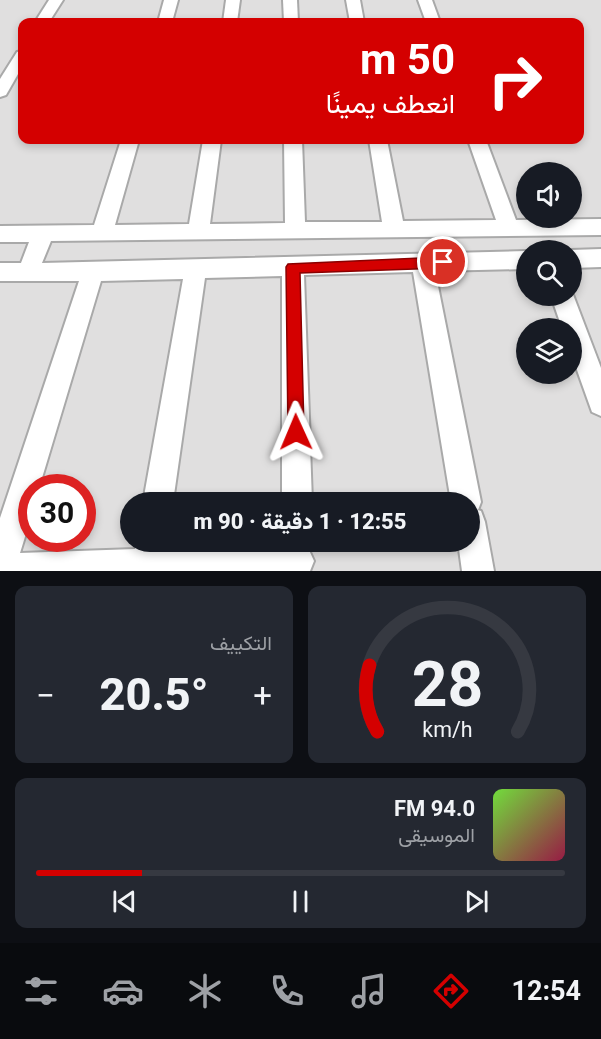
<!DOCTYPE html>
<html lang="ar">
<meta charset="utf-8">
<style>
:root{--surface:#171b24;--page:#242831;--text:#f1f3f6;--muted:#9ea1a6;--line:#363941;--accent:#d40000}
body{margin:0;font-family:Roboto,Vazirmatn,sans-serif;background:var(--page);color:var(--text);direction:rtl;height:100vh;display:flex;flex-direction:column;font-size:22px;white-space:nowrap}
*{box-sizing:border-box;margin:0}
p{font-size:20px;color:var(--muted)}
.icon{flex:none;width:33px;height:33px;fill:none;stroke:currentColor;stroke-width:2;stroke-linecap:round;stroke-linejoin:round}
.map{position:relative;height:571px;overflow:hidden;direction:ltr}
.sheet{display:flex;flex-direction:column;gap:15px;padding:15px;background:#0d0f14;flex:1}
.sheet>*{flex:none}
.top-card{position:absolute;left:18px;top:18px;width:566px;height:126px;border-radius:12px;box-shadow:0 3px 9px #0003;direction:rtl;background:#d40000;color:#fff;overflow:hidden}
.buttons{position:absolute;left:516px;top:162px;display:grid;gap:12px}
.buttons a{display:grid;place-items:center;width:66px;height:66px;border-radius:50%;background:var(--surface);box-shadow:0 3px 9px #0003;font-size:30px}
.speed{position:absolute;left:18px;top:474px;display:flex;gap:12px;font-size:30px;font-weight:700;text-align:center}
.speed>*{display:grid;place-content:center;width:78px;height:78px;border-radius:50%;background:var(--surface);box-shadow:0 3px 9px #0003;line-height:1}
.speed .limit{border:9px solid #d22;background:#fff;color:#111}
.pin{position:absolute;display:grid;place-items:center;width:51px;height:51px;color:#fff;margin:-26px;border:3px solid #fff;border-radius:50%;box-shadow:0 2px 6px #0007}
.me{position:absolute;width:66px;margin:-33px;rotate:359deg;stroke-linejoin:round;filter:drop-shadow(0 0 4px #0008)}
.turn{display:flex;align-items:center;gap:21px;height:126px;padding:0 30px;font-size:27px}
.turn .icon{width:78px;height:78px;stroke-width:2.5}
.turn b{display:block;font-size:42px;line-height:51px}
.big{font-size:45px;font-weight:800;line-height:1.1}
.sheet .widget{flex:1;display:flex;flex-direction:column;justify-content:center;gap:9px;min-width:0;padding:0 21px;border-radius:12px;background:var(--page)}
.sheet .dial{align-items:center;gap:0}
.dial svg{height:156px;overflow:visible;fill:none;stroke:var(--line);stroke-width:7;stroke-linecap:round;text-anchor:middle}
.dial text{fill:var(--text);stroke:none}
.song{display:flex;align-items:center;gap:18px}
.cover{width:72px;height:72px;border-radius:9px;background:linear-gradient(135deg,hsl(100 70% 55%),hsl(340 70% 35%))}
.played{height:6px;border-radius:3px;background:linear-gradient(90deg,var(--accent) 20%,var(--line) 20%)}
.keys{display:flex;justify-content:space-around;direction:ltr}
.heat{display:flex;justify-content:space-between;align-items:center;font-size:33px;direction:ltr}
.sheet .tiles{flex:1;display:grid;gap:15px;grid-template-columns:1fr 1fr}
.widget:last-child{grid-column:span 2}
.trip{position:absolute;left:120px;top:492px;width:360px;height:60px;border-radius:30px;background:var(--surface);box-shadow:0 3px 9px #0003;font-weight:800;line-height:60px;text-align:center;direction:rtl}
.menu{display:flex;height:96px;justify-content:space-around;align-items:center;background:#090b0e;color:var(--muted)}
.menu .icon{width:42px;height:42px}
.menu .on{color:var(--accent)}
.menu b{font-size:27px;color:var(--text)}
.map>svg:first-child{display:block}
.residential{fill:#e0dfdf;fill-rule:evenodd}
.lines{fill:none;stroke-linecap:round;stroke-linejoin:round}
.minor-casing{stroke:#a9a9a9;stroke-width:4}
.minor{fill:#fff;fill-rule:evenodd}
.route{fill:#d40000;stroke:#8a0000;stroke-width:1.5}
</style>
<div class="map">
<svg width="601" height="571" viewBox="0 0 601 571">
<rect width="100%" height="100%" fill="#f2efe9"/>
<path class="residential" d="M0,0h601v571h-601zM22,22h557v118h-557zM526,172h46v46h-46zM526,250h46v46h-46zM526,328h46v46h-46zM32,488h50v50h-50zM130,502h340v40h-340z"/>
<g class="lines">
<defs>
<g id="minor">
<polygon points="49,0 63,0 49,22 35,22"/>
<polygon points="164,0 178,0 172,22 158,22"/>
<polygon points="226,0 240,0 237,22 223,22"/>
<polygon points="283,0 297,0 298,22 284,22"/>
<polygon points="346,0 360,0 364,22 350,22"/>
<polygon points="418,0 432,0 440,22 426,22"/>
<polygon points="22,51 22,67 6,95 0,97 0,79 17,52"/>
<polygon points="121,140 139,140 115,225 189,224 203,140 221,140 210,224 285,223 284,140 302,140 305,222 382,222 369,140 387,140 403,221 496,220 468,140 486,140 516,220 601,219 601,235 51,241 42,263 526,251 526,269 435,271 481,502 478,510 481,511 485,522 494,571 462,571 458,542 470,542 470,502 451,502 413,272 304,275 312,502 282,502 282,276 205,278 173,502 143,502 183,279 101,281 39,488 32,488 32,514 20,553 135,549 137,542 167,542 166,549 298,545 309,550 314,561 310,571 0,571 0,518 79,281 0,281 0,263 21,263 29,242 0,242 0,226 94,225"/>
<polygon points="601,249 601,267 572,268 571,250"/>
<polygon points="572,292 601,368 601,416 592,412 572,356 572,328 562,328 551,296 572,296"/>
</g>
</defs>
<use href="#minor" class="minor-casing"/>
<use href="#minor" class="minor"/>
</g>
<polygon class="route" points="443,257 449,262 443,268 300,273 304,432 302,438 296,440 290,438 288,432 286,267 288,264"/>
</svg>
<div class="buttons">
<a><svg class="icon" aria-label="sound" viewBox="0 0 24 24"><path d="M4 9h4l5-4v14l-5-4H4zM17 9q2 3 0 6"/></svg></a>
<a><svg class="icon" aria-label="search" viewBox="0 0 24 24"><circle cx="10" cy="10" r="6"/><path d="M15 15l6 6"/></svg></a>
<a><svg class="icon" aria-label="layers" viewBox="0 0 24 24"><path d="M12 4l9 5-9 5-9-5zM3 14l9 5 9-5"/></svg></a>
</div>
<div class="speed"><div class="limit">30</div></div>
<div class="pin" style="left:443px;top:262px;background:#d93025"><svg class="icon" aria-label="arrive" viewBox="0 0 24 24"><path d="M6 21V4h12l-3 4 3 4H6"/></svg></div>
<svg class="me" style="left:296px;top:432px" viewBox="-20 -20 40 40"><path d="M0-17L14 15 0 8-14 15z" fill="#d40000" stroke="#fff" stroke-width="4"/></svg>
<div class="trip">12:55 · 1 دقيقة · 90 m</div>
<div class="top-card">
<div class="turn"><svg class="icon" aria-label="right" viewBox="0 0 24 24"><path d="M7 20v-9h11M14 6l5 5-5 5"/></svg><div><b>50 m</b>انعطف يمينًا</div></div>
</div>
</div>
<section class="sheet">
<div class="tiles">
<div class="widget dial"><svg viewBox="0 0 100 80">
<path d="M14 69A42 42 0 1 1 86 69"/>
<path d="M14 69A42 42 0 0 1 10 35" stroke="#d40000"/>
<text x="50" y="56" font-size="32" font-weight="700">28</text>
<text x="50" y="72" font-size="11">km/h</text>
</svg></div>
<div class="widget"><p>التكييف</p>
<div class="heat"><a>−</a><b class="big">20.5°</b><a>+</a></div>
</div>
<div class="widget">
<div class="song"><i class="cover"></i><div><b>94.0 FM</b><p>الموسيقى</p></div></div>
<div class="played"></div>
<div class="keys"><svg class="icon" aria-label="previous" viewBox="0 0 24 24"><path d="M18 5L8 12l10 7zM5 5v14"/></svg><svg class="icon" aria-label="pause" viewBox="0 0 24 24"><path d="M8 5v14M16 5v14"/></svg><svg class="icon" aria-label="next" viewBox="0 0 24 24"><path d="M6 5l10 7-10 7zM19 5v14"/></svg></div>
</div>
</div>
</section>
<nav class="menu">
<b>12:54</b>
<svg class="icon on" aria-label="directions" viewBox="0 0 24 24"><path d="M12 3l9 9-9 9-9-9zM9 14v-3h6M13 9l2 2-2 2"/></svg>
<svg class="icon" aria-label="music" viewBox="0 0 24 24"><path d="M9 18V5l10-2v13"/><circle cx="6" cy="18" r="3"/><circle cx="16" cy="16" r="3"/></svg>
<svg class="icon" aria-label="phone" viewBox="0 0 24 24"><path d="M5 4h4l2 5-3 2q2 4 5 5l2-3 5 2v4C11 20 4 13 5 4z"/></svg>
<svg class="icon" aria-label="climate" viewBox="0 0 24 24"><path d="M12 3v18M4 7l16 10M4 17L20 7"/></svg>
<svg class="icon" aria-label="car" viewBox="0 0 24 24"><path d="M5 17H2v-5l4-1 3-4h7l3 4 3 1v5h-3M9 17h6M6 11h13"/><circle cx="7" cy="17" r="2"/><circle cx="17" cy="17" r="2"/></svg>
<svg class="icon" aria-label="filters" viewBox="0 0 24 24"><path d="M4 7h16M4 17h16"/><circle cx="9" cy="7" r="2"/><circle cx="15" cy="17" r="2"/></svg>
</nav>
